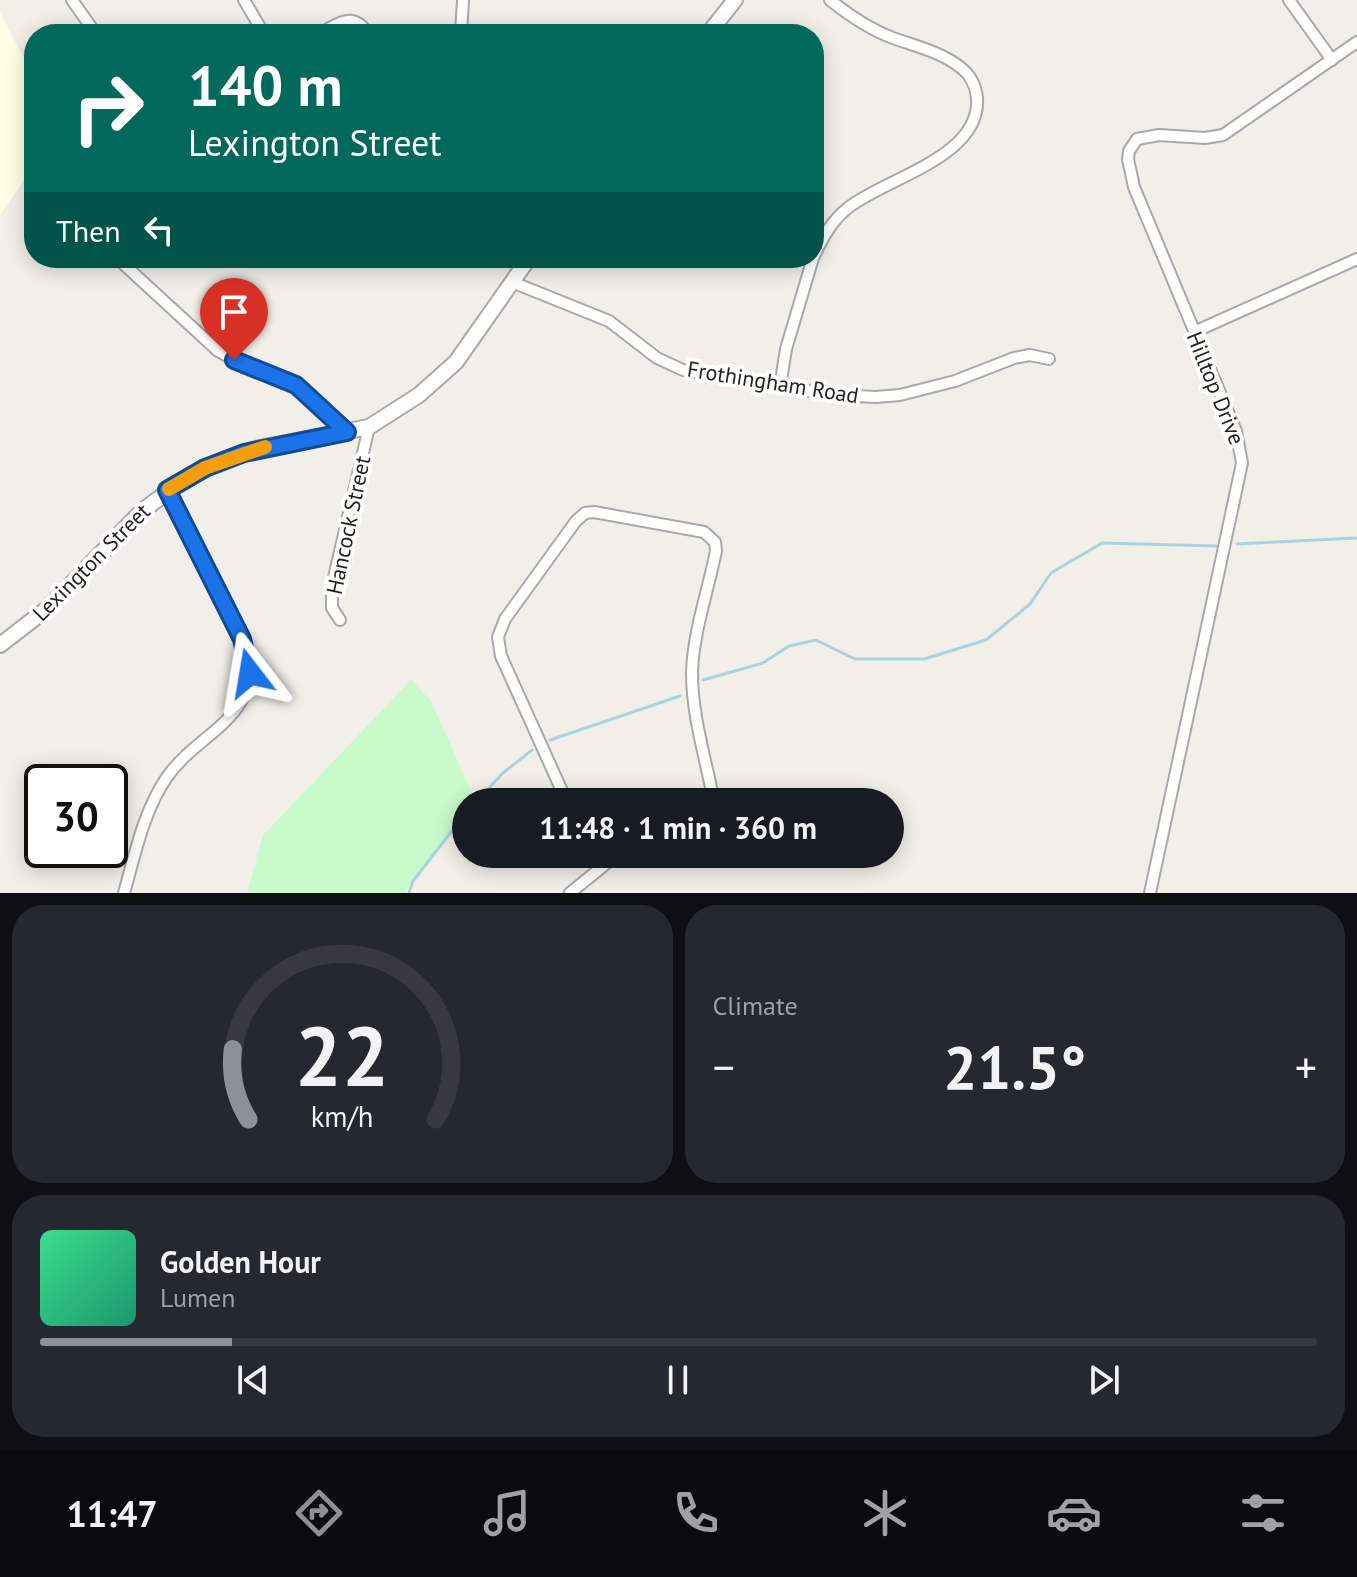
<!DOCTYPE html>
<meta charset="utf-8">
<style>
:root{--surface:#171b24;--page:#242831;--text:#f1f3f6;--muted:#9ea1a6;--line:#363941;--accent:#8c9099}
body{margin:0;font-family:"PT Sans",sans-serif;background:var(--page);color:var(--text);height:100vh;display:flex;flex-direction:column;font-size:30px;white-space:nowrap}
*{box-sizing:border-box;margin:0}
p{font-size:26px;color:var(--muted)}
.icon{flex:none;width:44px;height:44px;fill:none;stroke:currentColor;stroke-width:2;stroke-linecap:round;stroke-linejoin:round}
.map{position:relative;height:893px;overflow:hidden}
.sheet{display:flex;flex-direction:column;gap:12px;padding:12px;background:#0d0f14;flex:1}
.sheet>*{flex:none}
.guide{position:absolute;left:24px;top:24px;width:800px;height:244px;border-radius:32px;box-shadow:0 4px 20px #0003;background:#00695c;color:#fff;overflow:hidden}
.speed{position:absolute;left:24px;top:764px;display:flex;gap:16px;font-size:40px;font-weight:700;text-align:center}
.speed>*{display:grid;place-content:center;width:104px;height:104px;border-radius:50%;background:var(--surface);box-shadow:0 4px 20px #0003;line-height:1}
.speed .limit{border:4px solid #111;border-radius:12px;background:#fff;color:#111}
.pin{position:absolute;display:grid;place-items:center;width:68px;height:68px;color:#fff;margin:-82px -34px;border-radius:50% 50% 50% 0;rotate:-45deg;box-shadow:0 0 8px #0007}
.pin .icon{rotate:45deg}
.me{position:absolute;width:88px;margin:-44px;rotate:346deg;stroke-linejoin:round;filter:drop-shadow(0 0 6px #0008)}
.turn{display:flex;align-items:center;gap:28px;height:168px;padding:0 32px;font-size:36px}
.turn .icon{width:104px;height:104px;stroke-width:2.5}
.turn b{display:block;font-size:56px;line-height:68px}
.then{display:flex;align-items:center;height:76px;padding:0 32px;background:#0003;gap:16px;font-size:30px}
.big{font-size:60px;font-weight:600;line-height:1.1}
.sheet .widget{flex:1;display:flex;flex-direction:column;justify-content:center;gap:12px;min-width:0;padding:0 28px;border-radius:32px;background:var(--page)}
.sheet .dial{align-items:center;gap:0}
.dial svg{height:208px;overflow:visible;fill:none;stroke:var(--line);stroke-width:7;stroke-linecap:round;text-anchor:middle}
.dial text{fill:var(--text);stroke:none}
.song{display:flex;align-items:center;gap:24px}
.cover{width:96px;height:96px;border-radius:12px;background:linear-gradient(135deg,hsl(150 70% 55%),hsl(160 70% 35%))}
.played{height:8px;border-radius:4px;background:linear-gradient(90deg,var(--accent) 15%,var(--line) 15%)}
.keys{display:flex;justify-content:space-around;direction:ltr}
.heat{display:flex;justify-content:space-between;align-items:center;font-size:44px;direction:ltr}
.sheet .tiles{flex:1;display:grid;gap:12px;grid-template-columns:1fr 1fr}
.widget:last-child{grid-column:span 2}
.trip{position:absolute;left:452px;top:788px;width:452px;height:80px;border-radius:40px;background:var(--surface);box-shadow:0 4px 20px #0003;font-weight:600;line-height:80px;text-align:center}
.tab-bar{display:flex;height:128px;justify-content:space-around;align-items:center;background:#090b0e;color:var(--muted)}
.tab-bar .icon{width:56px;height:56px}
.tab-bar .current{color:var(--accent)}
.tab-bar b{font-size:36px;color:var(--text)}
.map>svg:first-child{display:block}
.education{fill:#ffffe5}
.park{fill:#c8facc}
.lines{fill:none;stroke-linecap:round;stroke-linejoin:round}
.stream{stroke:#aad3df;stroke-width:3}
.minor-casing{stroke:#a9a9a9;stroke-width:14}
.tertiary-casing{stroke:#a9a9a9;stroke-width:18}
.minor{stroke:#fff;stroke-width:10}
.tertiary{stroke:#fff;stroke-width:14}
.route-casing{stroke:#114b97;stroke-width:20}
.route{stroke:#1a73e8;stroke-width:14}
.slow{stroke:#f59e0b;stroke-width:14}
.labels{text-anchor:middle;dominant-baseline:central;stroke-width:8;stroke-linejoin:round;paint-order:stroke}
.street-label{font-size:22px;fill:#222;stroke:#fff}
</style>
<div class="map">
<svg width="1357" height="893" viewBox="0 0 1357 893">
<rect width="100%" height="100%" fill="#f2efe9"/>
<polygon class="education" points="0,13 34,77 34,166 0,215"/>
<polygon class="park" points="411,680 431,701 476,802 466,802 466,814 414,878 405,893 247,893 263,835"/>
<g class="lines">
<g class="stream">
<polyline points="1237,544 1357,538"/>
<polyline points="703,680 763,663 789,646 816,640 855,659 924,659 986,640 1030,604 1051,573 1102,543 1216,546"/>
<polyline points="550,740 680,696"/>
<polyline points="476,802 503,773 532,750"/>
<polyline points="409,893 413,881 466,813"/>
</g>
<defs>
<g id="minor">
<polyline points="72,0 96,34"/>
<polyline points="244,0 264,34"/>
<polyline points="1289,0 1332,60"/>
<path d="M320,34c17,-11 34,-23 48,0"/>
<polyline points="461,34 463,0"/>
<path d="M814,256c9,-19 18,-36 35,-49 39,-30 132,-50 128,-109 -1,-12 -7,-24 -17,-31 -19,-15 -45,-21 -67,-29 -24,-9 -43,-22 -63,-38"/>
<polyline points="117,258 218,351 234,360 296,385 347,432"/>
<polyline points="512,282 609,321 657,358 683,370 834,395 876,397 900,395 955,381 1014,358 1030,355 1049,359"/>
<polyline points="1194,332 1357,259"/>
<polyline points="780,387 786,349 813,258"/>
<polyline points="340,620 332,608 332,586 369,427"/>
<path d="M567,802l-66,-146 -3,-19 7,-18 71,-98 9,-8 9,-1 110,20 11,10 1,9c-8,40 -23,82 -24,122 0,43 14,87 22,129"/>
<polyline points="805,802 838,795"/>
<polyline points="591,854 599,868"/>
<path d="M124,893c11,-39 20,-83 43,-116 34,-48 96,-58 79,-130l-79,-157"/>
<polyline points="570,893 618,854"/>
<polyline points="1150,893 1242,463 1236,431 1134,187 1128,159 1129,151 1137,139 1159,135 1205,138 1223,135 1357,42"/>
</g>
<g id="tertiary">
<polyline points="708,34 735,0"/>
<polyline points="0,645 48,608 142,511 188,477 205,468 259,448 369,427 419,395 456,362 529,258"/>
</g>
</defs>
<use href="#minor" class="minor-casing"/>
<use href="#tertiary" class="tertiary-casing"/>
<use href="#minor" class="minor"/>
<use href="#tertiary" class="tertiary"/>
</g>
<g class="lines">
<defs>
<polyline id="route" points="234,360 296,385 347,432 244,453 205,468 167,490 242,639 250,673"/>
</defs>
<use href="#route" class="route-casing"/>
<use href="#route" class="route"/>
<polyline class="slow" points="169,489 205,468 265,447"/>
</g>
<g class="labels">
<g class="street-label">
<text transform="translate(773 382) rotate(9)">Frothingham Road</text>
<text transform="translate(1216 388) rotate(68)">Hilltop Drive</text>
<text transform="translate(348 525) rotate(-78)">Hancock Street</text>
<text transform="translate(91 562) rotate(-45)">Lexington Street</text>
</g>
</g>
</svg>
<div class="speed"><div class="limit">30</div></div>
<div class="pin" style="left:234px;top:360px;background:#d93025"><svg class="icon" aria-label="arrive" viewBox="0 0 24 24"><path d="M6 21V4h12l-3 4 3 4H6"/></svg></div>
<svg class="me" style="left:250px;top:673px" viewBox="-20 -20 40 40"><path d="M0-17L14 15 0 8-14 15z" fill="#1a73e8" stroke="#fff" stroke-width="4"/></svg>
<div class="trip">11:48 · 1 min · 360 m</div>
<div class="guide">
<div class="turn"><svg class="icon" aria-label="right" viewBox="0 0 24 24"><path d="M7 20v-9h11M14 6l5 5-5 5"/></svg><div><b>140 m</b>Lexington Street</div></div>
<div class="then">Then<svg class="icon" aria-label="left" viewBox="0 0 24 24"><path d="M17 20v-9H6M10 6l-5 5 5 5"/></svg></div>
</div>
</div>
<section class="sheet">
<div class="tiles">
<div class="widget dial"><svg viewBox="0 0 100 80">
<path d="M14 69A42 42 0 1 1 86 69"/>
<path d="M14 69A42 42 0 0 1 8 42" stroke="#8c9099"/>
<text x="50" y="56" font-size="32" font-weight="700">22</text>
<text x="50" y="72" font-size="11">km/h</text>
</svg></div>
<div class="widget"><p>Climate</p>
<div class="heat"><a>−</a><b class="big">21.5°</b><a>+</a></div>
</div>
<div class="widget">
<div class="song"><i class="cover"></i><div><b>Golden Hour</b><p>Lumen</p></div></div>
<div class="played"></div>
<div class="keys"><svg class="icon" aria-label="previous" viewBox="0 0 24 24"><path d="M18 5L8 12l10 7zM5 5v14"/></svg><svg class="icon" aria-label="pause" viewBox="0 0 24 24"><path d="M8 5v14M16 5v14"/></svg><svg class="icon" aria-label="next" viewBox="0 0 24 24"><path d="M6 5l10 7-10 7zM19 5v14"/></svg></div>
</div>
</div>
</section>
<nav class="tab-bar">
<b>11:47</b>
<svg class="icon current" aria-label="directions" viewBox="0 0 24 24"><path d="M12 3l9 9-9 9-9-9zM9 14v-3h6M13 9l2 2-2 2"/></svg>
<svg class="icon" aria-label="music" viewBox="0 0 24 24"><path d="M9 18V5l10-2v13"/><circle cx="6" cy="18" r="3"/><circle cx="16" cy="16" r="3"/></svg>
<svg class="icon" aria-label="phone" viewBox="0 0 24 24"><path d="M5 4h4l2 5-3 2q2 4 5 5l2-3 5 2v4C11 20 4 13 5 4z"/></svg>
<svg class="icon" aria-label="climate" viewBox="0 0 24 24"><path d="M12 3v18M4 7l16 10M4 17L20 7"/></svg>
<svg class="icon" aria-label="car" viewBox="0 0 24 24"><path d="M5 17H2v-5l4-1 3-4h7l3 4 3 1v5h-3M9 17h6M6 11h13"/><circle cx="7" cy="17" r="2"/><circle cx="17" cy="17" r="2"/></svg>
<svg class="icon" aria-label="filters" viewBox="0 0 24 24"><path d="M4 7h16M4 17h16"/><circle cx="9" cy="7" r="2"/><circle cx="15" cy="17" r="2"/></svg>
</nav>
